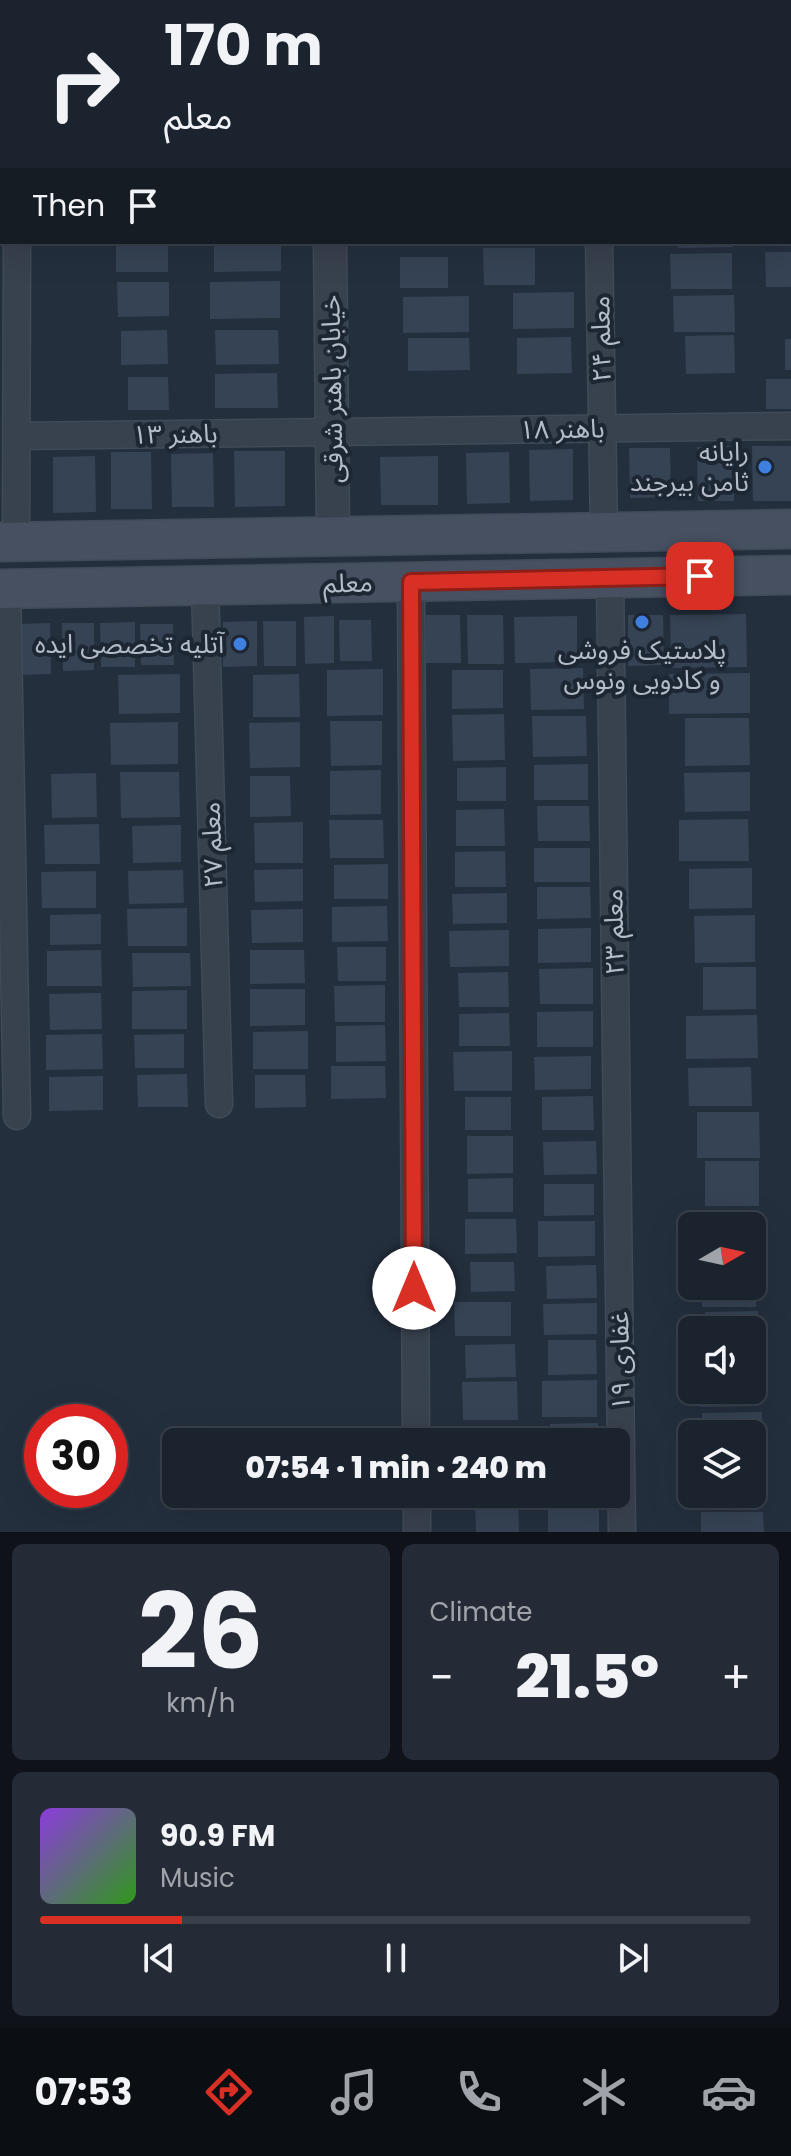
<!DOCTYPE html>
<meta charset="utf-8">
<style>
:root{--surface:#1b232e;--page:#242b36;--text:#f1f3f6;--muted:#a0a4aa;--line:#39404a;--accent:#d93025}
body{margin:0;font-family:Poppins,"Noto Sans Arabic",sans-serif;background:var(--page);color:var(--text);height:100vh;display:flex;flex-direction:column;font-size:30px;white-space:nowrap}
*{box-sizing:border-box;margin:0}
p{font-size:26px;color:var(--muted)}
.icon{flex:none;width:44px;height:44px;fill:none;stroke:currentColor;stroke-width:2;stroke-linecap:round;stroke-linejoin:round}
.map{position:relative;height:1532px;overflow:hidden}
.details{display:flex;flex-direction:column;gap:12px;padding:12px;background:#0f1319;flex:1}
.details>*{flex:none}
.top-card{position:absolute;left:0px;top:0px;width:792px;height:244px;box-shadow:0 8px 32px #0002,0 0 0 2px var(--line);background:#1b232e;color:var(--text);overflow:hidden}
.needle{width:52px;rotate:81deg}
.fabs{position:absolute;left:678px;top:1212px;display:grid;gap:16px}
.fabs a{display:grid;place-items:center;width:88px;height:88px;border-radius:12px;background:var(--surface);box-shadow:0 8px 32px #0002,0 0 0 2px var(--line);font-size:40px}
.speed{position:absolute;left:24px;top:1404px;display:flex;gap:16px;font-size:40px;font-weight:700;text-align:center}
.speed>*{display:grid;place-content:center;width:104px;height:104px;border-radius:50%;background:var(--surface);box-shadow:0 8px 32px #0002,0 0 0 2px var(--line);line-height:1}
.speed .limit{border:12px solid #d22;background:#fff;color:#111}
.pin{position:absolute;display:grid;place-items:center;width:68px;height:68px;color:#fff;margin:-34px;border-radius:16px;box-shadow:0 4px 12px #0006}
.me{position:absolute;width:88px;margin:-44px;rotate:0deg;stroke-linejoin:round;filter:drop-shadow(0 0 6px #0008)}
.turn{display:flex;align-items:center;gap:28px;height:168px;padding:0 32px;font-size:36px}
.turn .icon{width:104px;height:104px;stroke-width:2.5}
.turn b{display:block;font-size:56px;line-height:68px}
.then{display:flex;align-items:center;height:76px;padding:0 32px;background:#0003;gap:16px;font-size:30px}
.big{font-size:60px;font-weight:800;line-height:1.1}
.details .tile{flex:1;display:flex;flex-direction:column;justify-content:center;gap:12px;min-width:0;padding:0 28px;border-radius:12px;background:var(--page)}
.details .dial{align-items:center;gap:0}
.dial b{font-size:104px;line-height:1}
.song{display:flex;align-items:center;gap:24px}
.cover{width:96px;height:96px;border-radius:12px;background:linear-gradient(135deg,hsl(270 70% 55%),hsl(110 70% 35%))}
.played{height:8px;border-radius:4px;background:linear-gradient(90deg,var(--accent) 20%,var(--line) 20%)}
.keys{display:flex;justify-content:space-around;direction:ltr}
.heat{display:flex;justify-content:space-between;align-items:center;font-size:44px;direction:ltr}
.details .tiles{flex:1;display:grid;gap:12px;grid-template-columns:1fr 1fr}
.tile:last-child{grid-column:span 2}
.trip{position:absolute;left:162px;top:1428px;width:468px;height:80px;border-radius:12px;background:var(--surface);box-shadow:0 8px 32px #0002,0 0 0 2px var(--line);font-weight:800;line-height:80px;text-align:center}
.menu{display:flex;height:128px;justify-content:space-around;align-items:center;background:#0b0e12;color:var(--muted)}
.menu .icon{width:56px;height:56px}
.menu .active{color:var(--accent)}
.menu b{font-size:36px;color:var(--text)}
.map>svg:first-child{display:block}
.building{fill:#364354}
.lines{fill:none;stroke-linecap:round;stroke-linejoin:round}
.minor-casing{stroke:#414a57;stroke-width:29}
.tertiary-casing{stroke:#414a57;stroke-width:35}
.secondary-casing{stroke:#414a57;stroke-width:41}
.minor{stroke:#38414e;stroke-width:26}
.tertiary{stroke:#38414e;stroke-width:32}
.secondary{stroke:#465061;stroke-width:38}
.route-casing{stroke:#8d1f18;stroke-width:20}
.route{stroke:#d93025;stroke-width:14}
.shop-dot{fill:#3f7fe0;stroke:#1d2633;stroke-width:3}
.labels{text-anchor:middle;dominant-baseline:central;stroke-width:8;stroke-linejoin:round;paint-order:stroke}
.street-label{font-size:26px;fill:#b4bcc9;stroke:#1d2633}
.poi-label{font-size:26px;fill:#b4bcc9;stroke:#1d2633;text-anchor:end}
</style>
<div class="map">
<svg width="791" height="1532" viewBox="0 0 791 1532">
<rect width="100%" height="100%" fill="#242f3e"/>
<g class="building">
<rect x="116" y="242" width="52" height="30"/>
<polygon points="214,242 281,242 281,271 214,272"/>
<polygon points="678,242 733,242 733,247 678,248"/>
<polygon points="483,248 535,248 535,285 484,285"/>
<polygon points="765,252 791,252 791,287 766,287"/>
<polygon points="732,253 732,289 671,289 670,254"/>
<rect x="400" y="257" width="48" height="31"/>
<polygon points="280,281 280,318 210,319 210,282"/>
<polygon points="117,282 169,282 169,316 118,317"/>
<polygon points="574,292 574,328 513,329 513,293"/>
<polygon points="734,295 735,332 674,332 673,296"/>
<polygon points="469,296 469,332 403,333 403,297"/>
<polygon points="167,330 168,364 121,365 121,331"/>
<polygon points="215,330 278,330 279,364 216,365"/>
<polygon points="734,335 735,373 686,374 685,336"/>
<polygon points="571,337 572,373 517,374 517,338"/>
<polygon points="408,338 469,338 470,370 408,371"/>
<rect x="785" y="339" width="6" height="31"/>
<polygon points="277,373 278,408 215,408 215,374"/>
<polygon points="128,377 168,377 169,410 128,410"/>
<rect x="766" y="379" width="25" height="30"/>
<polygon points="734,446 734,501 698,501 697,447"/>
<polygon points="752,446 791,446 791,501 753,501"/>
<polygon points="629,448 670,448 671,497 630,498"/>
<polygon points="573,449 573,500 530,501 529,450"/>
<polygon points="234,451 285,451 285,506 235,507"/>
<polygon points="111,452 151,452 152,509 111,509"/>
<polygon points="509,452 510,503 467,504 466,453"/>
<polygon points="213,453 214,507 172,507 171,454"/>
<polygon points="95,456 96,512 53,513 53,457"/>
<polygon points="438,456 438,505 381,505 380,457"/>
<polygon points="746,614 747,667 671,668 670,615"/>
<polygon points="426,615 460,615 461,663 426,663"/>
<polygon points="467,615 503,615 504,664 468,664"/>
<polygon points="628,615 663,615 664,665 628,666"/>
<polygon points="334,616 334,663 305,664 304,617"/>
<polygon points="577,616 577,662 515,663 514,617"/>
<polygon points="339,620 371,620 372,661 340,661"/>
<polygon points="257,621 257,666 223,667 223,622"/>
<polygon points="263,621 296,621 296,666 264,666"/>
<polygon points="135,622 135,667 101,667 100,623"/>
<polygon points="50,623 51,674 17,675 17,624"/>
<polygon points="62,623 94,623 94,670 63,671"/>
<polygon points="140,624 173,624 174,665 141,665"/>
<polygon points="583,668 584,709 531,710 530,669"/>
<polygon points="383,669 383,715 327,716 327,670"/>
<polygon points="452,670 503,670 503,708 452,709"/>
<polygon points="750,673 750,713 669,714 669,674"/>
<polygon points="180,674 180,713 119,714 118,675"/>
<polygon points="299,674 300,717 253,717 253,675"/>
<polygon points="504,714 505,760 453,761 452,715"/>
<polygon points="532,716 586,716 587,756 533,757"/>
<polygon points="685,718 749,718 750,765 685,766"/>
<polygon points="330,721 382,721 382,765 331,766"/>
<polygon points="178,722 178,764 111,765 110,723"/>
<polygon points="300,722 300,767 250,768 249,723"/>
<polygon points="588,764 588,800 534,800 534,765"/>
<polygon points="506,767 506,801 457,801 457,768"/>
<polygon points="381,770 381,814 330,815 330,771"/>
<polygon points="120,772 179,772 180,817 121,818"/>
<polygon points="750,772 750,811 685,812 684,773"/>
<polygon points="96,773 97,817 52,818 51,774"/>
<polygon points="250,776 290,776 291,816 250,817"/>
<polygon points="537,806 589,806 590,841 538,841"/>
<polygon points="504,809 505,846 456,846 456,810"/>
<polygon points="748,819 749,861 679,861 679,820"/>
<polygon points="329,820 383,820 384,858 330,858"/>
<polygon points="303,822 303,863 255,863 254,823"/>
<polygon points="99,824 100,864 45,864 44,825"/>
<polygon points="181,825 181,862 133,863 132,826"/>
<rect x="534" y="848" width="56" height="34"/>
<polygon points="505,851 506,887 455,887 455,852"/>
<polygon points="388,864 388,899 334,899 334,865"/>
<polygon points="752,868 752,908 689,909 689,869"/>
<polygon points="303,869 303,901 255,902 254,870"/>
<polygon points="183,870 184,903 129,904 128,871"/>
<polygon points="96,871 96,908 42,908 41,872"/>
<polygon points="537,887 590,887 591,918 537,919"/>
<polygon points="507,893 507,923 453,924 452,894"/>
<polygon points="387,906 388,941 332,942 332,907"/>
<polygon points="187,908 187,946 128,946 127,909"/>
<polygon points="303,909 303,942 252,943 251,910"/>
<polygon points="101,914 101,944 50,945 50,915"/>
<polygon points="755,915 755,962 695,963 694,916"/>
<polygon points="591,928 591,962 538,963 538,929"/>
<polygon points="509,930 509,966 450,967 449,931"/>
<polygon points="337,947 386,947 386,981 338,981"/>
<polygon points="101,950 102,986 47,986 47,951"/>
<polygon points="250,950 304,950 305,983 250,984"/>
<polygon points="132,953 190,953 191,986 133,987"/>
<polygon points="703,967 756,967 756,1009 703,1010"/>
<polygon points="593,968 593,1004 540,1004 539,969"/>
<polygon points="508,972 509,1007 459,1007 458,973"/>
<polygon points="385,985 385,1022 335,1022 334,986"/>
<polygon points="250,989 305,989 305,1025 250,1026"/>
<polygon points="187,990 187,1029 132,1029 132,991"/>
<polygon points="101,993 102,1029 50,1030 49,994"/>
<polygon points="593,1011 593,1047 537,1047 537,1012"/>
<polygon points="509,1013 510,1046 459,1046 459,1014"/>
<polygon points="757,1015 758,1058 686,1059 686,1016"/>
<polygon points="385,1025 386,1061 336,1062 336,1026"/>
<polygon points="308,1031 308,1069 253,1069 253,1032"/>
<polygon points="102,1034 103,1069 46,1070 46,1035"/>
<polygon points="184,1034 184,1068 135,1068 134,1035"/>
<polygon points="512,1051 512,1091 454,1091 453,1052"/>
<polygon points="591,1056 591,1089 535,1090 534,1057"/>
<polygon points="331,1066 385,1066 386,1098 331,1099"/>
<polygon points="751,1067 752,1106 689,1106 688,1068"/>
<polygon points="187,1074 188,1107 138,1107 137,1075"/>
<polygon points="255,1075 305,1075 306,1107 255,1108"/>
<polygon points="103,1076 103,1110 49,1111 49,1077"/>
<polygon points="593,1096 594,1130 542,1130 542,1097"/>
<rect x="465" y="1097" width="46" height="33"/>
<polygon points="697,1112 759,1112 760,1158 697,1158"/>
<polygon points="467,1136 513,1136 513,1173 467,1174"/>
<polygon points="596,1141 597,1174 544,1175 543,1142"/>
<rect x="705" y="1161" width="54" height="45"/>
<polygon points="513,1178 513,1212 468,1212 468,1179"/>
<polygon points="544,1184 594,1184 594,1215 544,1216"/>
<polygon points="757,1212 758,1257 752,1258 752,1226 693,1226 693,1213"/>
<polygon points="465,1219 516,1219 517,1253 465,1254"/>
<polygon points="538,1221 595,1221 595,1256 538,1257"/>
<polygon points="470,1262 514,1262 515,1291 471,1292"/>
<polygon points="596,1265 597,1298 547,1299 546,1266"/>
<polygon points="752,1266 755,1266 756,1307 702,1307 702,1286 752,1286"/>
<polygon points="454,1302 511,1302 511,1336 455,1336"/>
<polygon points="597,1303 597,1334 544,1335 543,1304"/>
<polygon points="758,1311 759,1356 752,1356 752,1330 705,1330 705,1312"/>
<polygon points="548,1340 596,1340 597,1374 548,1375"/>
<polygon points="515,1344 516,1377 466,1378 465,1345"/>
<polygon points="752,1363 758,1363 759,1406 700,1407 699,1390 752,1390"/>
<polygon points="597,1380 597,1417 542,1417 542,1381"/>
<polygon points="517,1381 518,1420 463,1420 462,1382"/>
<polygon points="762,1412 762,1452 752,1452 752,1434 702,1434 702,1413"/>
<polygon points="598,1423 598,1442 551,1442 550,1424"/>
<rect x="464" y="1426" width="51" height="16"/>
<polygon points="752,1463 762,1463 762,1506 704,1507 704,1494 752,1494"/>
<rect x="471" y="1494" width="46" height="4"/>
<polygon points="518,1502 519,1532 476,1532 475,1503"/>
<polygon points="599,1505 599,1532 548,1532 548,1506"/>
<polygon points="701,1512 763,1512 764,1532 701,1532"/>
</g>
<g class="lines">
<defs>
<g id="minor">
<polyline points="18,0 18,2"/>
<polyline points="595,0 595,2"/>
<polyline points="0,147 2,147"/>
<polyline points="599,242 604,532"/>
<polyline points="17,436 791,426"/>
<polyline points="16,541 17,242"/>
<polyline points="610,578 622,1532"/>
<polyline points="411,582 416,1442"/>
<polyline points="205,586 219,1104"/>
<polyline points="7,589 17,1116"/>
<polyline points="417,1494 417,1532"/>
</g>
<g id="tertiary">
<polyline points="328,0 328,2"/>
<polyline points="330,242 333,536"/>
</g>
<g id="secondary">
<polyline points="0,542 791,529"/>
<polyline points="0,589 791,575"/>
</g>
</defs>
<use href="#minor" class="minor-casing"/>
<use href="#tertiary" class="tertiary-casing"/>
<use href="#secondary" class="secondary-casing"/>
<use href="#minor" class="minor"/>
<use href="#tertiary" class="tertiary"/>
<use href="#secondary" class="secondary"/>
</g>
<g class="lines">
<defs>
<polyline id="route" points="414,1288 411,582 700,576"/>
</defs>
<use href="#route" class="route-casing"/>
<use href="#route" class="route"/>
</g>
<g class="shop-dot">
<circle cx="765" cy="467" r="8"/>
<circle cx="642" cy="622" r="8"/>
<circle cx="240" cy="644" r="8"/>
</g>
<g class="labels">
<g class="street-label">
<text transform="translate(601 339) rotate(-91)">معلم ۲۴</text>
<text transform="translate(332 389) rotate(-91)">خیابان باهنر شرقی</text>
<text transform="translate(562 429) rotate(-1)">باهنر ۱۸</text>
<text transform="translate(175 434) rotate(-1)">باهنر ۱۳</text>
<text transform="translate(348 583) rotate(-1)">معلم</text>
<text transform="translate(212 845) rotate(-92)">معلم ۲۷</text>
<text transform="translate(614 932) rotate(-91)">معلم ۲۳</text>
<text transform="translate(620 1361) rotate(-91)">غفاری ۱۹</text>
</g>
<g class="poi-label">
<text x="749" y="452">رایانه<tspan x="749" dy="30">ثامن بیرجند</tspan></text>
<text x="224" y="644">آتلیه تخصصی ایده</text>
<text x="642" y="650" text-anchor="middle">پلاستیک فروشی<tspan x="642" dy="30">و کادویی ونوس</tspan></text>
</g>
</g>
</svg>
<div class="fabs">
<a><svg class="needle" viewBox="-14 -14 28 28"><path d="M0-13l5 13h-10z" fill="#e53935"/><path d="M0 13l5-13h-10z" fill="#a0a4aa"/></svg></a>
<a><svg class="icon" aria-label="sound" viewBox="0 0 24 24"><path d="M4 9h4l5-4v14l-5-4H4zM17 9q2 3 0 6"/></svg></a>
<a><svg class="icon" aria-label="layers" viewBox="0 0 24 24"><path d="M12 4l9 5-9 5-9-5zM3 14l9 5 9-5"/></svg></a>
</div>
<div class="speed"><div class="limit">30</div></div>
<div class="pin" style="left:700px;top:576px;background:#d93025"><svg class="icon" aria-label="arrive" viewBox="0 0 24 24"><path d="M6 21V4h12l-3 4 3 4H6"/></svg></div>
<svg class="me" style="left:414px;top:1288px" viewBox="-20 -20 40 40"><circle r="19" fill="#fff"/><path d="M0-13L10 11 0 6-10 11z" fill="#d93025"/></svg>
<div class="trip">07:54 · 1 min · 240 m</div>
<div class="top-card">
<div class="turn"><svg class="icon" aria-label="right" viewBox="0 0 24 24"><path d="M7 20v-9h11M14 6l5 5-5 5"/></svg><div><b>170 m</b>معلم</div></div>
<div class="then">Then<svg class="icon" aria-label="arrive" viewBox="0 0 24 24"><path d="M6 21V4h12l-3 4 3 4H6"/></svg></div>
</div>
</div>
<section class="details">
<div class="tiles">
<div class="tile dial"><b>26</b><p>km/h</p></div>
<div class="tile"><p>Climate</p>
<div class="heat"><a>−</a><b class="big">21.5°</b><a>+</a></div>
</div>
<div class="tile">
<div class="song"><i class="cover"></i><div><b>90.9 FM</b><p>Music</p></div></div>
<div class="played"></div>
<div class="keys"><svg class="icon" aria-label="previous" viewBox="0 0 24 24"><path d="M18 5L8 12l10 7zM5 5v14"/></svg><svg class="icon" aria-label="pause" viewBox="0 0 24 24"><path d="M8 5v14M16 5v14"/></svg><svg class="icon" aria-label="next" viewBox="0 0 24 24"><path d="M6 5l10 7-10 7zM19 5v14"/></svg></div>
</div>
</div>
</section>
<nav class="menu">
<b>07:53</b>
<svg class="icon active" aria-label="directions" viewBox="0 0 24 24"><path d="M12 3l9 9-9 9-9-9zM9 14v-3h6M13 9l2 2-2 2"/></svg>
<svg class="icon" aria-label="music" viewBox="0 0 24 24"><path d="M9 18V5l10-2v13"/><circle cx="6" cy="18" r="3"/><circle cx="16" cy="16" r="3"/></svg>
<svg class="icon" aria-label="phone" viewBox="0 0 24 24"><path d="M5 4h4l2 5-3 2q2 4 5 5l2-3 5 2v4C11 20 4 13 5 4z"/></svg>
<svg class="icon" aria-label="climate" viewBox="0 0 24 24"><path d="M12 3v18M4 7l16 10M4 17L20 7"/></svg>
<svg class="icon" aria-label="car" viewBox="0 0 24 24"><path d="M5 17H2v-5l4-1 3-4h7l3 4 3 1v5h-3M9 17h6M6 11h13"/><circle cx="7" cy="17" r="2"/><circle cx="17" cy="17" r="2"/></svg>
</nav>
